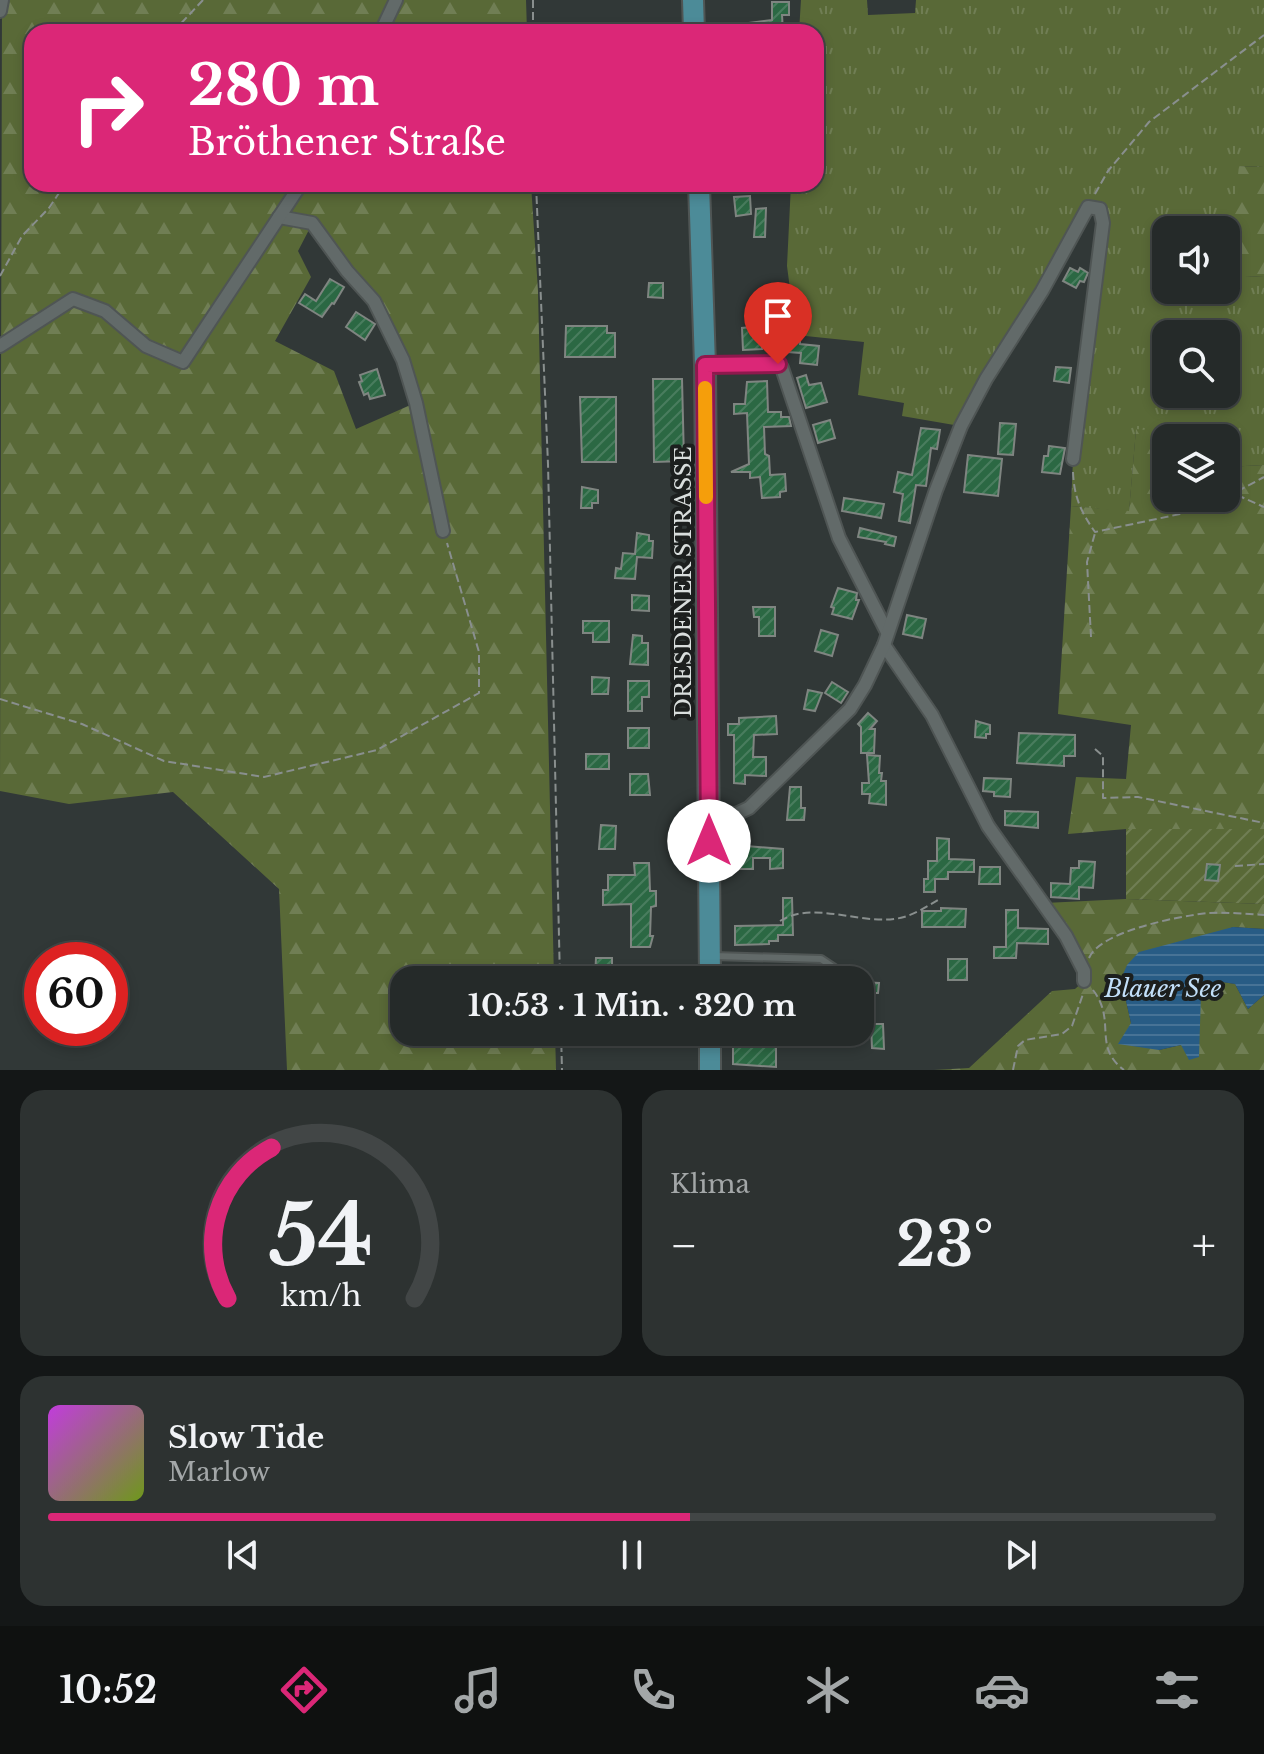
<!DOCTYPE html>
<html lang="de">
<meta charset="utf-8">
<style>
:root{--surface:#252a29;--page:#2d3231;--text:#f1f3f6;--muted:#a3a7a8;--line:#424646;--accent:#db2777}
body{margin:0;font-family:"Libre Baskerville",serif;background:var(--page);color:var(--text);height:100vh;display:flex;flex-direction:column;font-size:30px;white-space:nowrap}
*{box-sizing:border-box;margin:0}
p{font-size:26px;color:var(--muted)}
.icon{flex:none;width:44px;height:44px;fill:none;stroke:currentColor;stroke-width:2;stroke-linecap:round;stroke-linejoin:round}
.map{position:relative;height:1070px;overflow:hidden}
.details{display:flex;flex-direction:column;gap:20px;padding:20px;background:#141717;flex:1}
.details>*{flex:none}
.banner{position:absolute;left:24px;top:24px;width:800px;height:168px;border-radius:24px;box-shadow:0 4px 12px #0003,0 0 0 2px var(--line);background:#db2777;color:#fff;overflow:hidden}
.buttons{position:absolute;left:1152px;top:216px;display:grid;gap:16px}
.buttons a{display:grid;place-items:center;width:88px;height:88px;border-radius:16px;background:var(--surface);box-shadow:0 4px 12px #0003,0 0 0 2px var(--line);font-size:40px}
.speed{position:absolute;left:24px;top:942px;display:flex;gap:16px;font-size:40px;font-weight:700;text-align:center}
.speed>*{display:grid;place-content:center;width:104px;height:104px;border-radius:50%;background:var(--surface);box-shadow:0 4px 12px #0003,0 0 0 2px var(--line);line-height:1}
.speed .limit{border:12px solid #d22;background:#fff;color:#111}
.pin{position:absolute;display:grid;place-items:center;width:68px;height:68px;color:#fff;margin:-82px -34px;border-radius:50% 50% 50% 0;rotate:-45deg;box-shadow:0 0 8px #0007}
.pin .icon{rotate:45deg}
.me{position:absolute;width:88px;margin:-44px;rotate:0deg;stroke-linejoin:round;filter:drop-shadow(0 0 6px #0008)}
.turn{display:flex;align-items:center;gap:28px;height:168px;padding:0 32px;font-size:36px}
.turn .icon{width:104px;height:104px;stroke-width:2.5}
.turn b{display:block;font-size:56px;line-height:68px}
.big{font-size:60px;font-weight:700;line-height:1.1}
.details .widget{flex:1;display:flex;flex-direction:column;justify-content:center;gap:12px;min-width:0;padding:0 28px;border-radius:24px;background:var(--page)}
.details .dial{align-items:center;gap:0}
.dial svg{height:208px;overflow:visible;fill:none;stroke:var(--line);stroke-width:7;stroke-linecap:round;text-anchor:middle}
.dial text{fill:var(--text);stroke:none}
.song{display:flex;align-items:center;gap:24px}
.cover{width:96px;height:96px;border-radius:12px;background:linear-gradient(135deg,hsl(290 70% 55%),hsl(80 70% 35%))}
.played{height:8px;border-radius:4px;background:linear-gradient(90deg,var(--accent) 55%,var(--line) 55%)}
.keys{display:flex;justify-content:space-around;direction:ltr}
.heat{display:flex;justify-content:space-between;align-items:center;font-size:44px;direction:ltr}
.details .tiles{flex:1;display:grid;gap:20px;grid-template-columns:1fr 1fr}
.widget:last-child{grid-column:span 2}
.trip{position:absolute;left:390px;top:966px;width:484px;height:80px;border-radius:24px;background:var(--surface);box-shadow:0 4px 12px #0003,0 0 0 2px var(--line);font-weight:700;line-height:80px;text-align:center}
.menu{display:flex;height:128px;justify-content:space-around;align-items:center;background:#0f1110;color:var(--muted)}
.menu .icon{width:56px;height:56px}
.menu .on{color:var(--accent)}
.menu b{font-size:36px;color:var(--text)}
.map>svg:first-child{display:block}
.grass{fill:url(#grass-tufts);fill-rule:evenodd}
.forest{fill:url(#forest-firs);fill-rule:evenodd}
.garden{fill:url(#garden-furrows)}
.water{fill:url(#water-rules)}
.building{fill:url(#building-hatch);stroke:#7f8581;stroke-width:2}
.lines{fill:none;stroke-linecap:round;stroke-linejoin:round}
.lane-casing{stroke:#4f5554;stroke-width:10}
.street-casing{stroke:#4f5554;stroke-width:16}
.primary-casing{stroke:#4f5554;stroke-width:24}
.path{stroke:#898f8e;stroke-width:2;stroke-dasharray:8 4;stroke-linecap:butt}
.lane{stroke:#626a69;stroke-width:6}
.street{stroke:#626a69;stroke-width:12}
.primary{stroke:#4c8b98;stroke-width:20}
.route-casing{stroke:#8e194d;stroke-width:20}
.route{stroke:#db2777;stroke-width:14}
.slow{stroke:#f59e0b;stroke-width:14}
.labels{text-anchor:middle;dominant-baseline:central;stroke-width:8;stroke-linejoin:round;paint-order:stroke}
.street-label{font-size:22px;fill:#d9dedd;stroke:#1c1f1e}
.water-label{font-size:24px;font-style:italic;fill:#c2dff9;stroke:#1c1f1e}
</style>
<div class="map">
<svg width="1264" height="1070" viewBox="0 0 1264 1070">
<defs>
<pattern id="grass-tufts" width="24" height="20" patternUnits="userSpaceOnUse" patternTransform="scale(2)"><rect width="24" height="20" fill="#596937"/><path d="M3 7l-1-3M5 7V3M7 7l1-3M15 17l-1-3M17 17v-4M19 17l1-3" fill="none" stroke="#707e54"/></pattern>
<pattern id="forest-firs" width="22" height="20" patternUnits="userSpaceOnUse" patternTransform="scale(2)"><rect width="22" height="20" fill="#596937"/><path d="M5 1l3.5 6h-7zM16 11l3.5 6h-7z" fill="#707e54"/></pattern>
<pattern id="garden-furrows" width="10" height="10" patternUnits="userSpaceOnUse" patternTransform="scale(2)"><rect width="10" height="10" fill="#596937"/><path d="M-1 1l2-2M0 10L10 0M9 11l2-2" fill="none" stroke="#707e54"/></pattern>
<pattern id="water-rules" width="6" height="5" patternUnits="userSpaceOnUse" patternTransform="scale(2)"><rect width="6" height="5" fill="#285c85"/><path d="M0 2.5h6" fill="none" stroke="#477396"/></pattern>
<pattern id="building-hatch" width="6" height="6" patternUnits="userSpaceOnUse" patternTransform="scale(2)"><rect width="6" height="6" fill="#2b6843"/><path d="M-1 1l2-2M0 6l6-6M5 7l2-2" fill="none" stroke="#497d5e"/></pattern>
</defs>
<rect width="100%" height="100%" fill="#313837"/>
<path class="grass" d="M801,0h66l1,15 47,-2 1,-13h348v167l-24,-1 5,110 19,1v188l-38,2v-29h-41l1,-4 -50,-4 -7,82 -58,-6 2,-47 30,-236 -14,-17 -129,220 -58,-10 2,-13 -46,-8 6,-53 -68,-7 -9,-69 4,-82h25v-152h-17zM1166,230h60v60h-60zM1166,334h60v60h-60z"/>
<g class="forest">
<path d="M2,0h524l1,32h-495v152h499l7,107 16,689h-150v52h151l1,38h-269l-8,-181 -106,-97 -104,12 -69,-13zM312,224l62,77 41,102 -59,26 -22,-58 -59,-30 36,-64 -13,-26z"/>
<polygon points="1239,166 1264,167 1264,277 1245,276 1227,268"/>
<polygon points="1136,429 1186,434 1185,438 1166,438 1166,498 1226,498 1226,467 1264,465 1264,829 1126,829 1068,834 1076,777 1126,779 1131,725 1058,714 1071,506 1129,511"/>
<polygon points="1126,899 1264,904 1264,929 1233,927 1121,979 1131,1023 1159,1050 1181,1045 1201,993 1216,981 1235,984 1248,1009 1264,995 1264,1070 934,1070 969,1068 1052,991 1075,989 1084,981 1045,903"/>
</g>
<polygon class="garden" points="1126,829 1264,829 1264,904 1126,899"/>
<polygon class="water" points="1233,927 1264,929 1264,995 1248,1009 1235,984 1216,981 1201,993 1199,1057 1189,1060 1181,1045 1159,1050 1118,1044 1131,1023 1121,979 1127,965 1139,952"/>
<g class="building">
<polygon points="772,2 789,2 789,15 782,15 783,32 733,32 732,25 772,20"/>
<polygon points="750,196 751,214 736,216 734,197"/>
<polygon points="766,208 765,237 754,237 756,209"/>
<polygon points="1070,268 1078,272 1080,268 1088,273 1084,282 1080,281 1076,288 1063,281"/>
<polygon points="330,279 344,287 334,304 332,303 322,317 299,303 305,294 316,301"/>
<polygon points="649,283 663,283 663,298 648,297"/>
<polygon points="783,306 784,316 754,318 754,308"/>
<polygon points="356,312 375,324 365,340 346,327"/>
<polygon points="566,326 607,326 607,333 615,333 615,357 565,357"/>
<polygon points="761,326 762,349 743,350 742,328"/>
<polygon points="789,340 800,341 800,344 819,346 817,365 800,363 801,353 788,352"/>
<polygon points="1056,367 1071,368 1069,383 1054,381"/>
<polygon points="377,369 385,395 370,399 368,393 364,395 359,382 362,381 360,375"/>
<polygon points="806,375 809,385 821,383 827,402 806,408 797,378"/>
<polygon points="653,379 682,379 684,461 654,462"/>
<polygon points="767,381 768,412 781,412 781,417 789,417 791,426 764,427 765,454 769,456 770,475 785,474 786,491 780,492 780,497 762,498 760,477 750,478 750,472 731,472 749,464 747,413 734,414 734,404 745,404 747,382"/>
<polygon points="580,397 616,397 616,462 582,462"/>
<polygon points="830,420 835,438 818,443 813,425"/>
<polygon points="1000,423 1016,424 1013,455 998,454"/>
<polygon points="921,428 940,430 937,449 931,448 926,486 916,485 910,523 899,521 903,494 894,492 898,472 912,475"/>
<polygon points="1049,446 1065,448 1060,474 1042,472 1044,456 1048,456"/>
<polygon points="968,455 1002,459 998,496 964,492"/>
<polygon points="582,487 598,490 598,503 592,503 592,508 581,508"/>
<polygon points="844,498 884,504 881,518 842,511"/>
<polygon points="860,528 896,537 894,546 885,544 886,542 858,537"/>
<polygon points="637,533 649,535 649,541 653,541 652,558 637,557 635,579 615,578 616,568 621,569 623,553 635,554"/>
<polygon points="838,588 857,593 856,600 859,600 852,619 832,614 834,608 831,607"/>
<polygon points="632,595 649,596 649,611 632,610"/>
<polygon points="753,607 775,607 775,636 759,636 759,617 754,617"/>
<polygon points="907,615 926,619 922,638 903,634"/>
<polygon points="583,621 609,621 609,642 593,642 593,633 583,633"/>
<polygon points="821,630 838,635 832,656 815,651"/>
<polygon points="633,635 642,636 642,643 648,643 648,665 630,664"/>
<polygon points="592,677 609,678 608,694 592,694"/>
<polygon points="628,681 649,681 649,697 642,697 642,711 628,711"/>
<polygon points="832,682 848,692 841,703 825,693"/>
<polygon points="808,690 822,693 815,711 804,709"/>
<polygon points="868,713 877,721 870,729 875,729 874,753 861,753 861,727 858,724"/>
<polygon points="776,716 777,734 754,735 753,757 766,757 766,776 745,775 745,784 734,783 734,735 728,735 728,724 739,724 739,718"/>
<polygon points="976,721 990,725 990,734 986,734 986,738 975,737"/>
<rect x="628" y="728" width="21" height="20"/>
<polygon points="1019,733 1075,735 1075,756 1064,756 1064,766 1017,763"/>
<rect x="586" y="754" width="23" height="15"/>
<polygon points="867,755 880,756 879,773 882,773 881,781 886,781 886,805 869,803 870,794 862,794 862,783 869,783"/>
<polygon points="630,774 648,774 650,795 630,795"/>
<polygon points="984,778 1011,779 1010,797 994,796 994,792 983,791"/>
<polygon points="790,787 801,787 801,808 805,808 804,820 787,820"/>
<polygon points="1005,811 1038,812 1038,828 1005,825"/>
<polygon points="601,825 616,826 615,849 599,849"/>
<polygon points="937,838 949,839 949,859 974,860 974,872 948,872 948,879 935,879 935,892 924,892 924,879 928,879 928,861 937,861"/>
<polygon points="734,845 783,849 783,868 770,869 770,858 753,858 753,869 735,869"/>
<polygon points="1079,861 1095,862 1093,888 1079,887 1079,899 1051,897 1051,883 1070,884 1071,868 1079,868"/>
<polygon points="634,863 649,863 650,891 656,891 656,906 651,907 650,936 653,936 650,947 631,947 631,904 603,905 603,890 608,890 608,875 635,875"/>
<polygon points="1207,864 1220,865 1218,881 1205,880"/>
<polygon points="980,867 1000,867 1000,884 979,884"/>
<polygon points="783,898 792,898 793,935 778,935 778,941 769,941 769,944 735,945 735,926 783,925"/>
<polygon points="941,908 966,909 965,927 922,927 922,911 941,911"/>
<polygon points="1006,910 1018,910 1018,928 1048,929 1048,944 1017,943 1016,958 994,958 994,947 1006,947"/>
<polygon points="596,958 612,958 612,979 595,978"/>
<rect x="948" y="959" width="19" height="21"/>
<rect x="630" y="965" width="20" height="15"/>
<polygon points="860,982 879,983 878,993 874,993 874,1022 860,1022"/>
<polygon points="871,1024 883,1024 884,1049 872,1048"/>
<polygon points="733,1035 776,1035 776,1067 733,1064"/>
</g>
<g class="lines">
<defs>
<polyline id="lane" points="713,956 821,959 842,973"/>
<g id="street">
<polyline points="0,11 2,0"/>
<polyline points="381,32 396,0"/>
<polyline points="279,217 312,223 347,271 374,301 403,360 416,403 443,531"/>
<polyline points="0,346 73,299 105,311 146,346 183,362 301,184"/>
<polyline points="705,365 778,364 782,368 839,538 887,632"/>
<polyline points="884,645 932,715 988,826 1066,936 1084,971 1084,981"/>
<polyline points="709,813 736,814 749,808 850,709 865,685 884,645 936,490 961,426 986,379 1042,291 1088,207 1100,209 1103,223 1073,459"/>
</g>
<g id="primary">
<polyline points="693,0 694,32"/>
<polyline points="699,184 705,365 710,980"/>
<polyline points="710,1032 710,1070"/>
</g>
</defs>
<use href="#lane" class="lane-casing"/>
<use href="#street" class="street-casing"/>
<use href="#primary" class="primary-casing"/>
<g class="path">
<polyline points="533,0 533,32"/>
<polyline points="173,32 203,0"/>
<polyline points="536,184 548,464 560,980"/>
<polyline points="1095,194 1108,171 1149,122 1264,35"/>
<polyline points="0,276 22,236 49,208 65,184"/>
<path d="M1073,472c1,25 8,40 22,60l85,-18 45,-16"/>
<polyline points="1237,495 1264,507"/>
<polyline points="1227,497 1264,477"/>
<polyline points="1091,637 1087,562 1095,533"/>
<polyline points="0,699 82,724 164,761 264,777 377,750 479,693 479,652 447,543"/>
<polyline points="1095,749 1103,756 1103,798 1138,797 1264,823"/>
<polyline points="1235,866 1264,864"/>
<path d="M780,921c35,-22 85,7 124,-4 11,-3 24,-11 34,-17"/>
<path d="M1089,958c11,-27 91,-42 119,-45 18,-1 38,1 56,2"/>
<path d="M1093,990c24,31 -1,56 31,80"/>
<polyline points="561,1032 562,1070"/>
<polyline points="1013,1070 1018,1046 1025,1040 1062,1034 1072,1026 1083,994"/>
</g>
<use href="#lane" class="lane"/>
<use href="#street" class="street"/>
<use href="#primary" class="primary"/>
</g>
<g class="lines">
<defs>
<polyline id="route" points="709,841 705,365 778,364"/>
</defs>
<use href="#route" class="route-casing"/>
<use href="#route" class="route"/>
<polyline class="slow" points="705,388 706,497"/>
</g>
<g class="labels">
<g class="street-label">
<text transform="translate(683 582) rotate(-90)">DRESDENER STRASSE</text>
</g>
<g class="water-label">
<text x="1163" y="988">Blauer See</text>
</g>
</g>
</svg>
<div class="buttons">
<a><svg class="icon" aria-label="sound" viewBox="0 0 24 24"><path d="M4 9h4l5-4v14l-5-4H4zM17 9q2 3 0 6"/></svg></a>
<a><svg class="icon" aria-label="search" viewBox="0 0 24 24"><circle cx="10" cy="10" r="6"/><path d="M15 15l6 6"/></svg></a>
<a><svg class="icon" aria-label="layers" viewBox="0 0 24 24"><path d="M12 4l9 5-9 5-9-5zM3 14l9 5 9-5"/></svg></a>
</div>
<div class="speed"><div class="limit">60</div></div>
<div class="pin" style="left:778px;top:364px;background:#d93025"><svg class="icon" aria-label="arrive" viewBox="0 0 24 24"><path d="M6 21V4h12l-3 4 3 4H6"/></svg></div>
<svg class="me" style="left:709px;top:841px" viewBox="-20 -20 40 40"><circle r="19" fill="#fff"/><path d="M0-13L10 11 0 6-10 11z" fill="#db2777"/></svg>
<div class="trip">10:53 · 1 Min. · 320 m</div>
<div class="banner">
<div class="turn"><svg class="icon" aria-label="right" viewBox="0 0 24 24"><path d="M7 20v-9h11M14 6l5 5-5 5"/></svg><div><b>280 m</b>Bröthener Straße</div></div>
</div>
</div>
<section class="details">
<div class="tiles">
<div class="widget dial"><svg viewBox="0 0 100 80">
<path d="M14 69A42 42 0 1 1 86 69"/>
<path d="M14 69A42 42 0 0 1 31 11" stroke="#db2777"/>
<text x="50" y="56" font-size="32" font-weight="700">54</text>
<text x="50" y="72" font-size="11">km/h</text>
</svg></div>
<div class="widget"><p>Klima</p>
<div class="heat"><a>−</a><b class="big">23°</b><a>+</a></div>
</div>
<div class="widget">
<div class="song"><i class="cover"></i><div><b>Slow Tide</b><p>Marlow</p></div></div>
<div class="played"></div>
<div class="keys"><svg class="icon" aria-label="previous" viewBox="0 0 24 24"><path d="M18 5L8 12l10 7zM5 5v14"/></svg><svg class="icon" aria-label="pause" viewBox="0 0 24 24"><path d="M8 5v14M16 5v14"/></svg><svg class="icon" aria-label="next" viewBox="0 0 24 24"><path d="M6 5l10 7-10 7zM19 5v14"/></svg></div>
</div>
</div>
</section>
<nav class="menu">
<b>10:52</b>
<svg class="icon on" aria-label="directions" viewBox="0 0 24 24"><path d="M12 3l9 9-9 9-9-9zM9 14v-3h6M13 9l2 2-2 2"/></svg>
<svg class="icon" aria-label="music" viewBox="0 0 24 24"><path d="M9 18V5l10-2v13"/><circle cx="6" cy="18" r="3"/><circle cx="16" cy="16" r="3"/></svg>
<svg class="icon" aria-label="phone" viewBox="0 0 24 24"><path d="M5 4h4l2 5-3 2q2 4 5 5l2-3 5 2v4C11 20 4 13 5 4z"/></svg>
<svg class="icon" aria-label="climate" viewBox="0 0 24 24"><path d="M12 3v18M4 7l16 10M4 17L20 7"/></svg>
<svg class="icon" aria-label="car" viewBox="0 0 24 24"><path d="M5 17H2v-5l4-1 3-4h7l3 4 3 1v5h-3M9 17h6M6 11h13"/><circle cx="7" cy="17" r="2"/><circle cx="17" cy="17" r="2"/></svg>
<svg class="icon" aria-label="filters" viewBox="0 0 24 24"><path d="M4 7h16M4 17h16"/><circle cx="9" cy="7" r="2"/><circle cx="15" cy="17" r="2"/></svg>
</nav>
